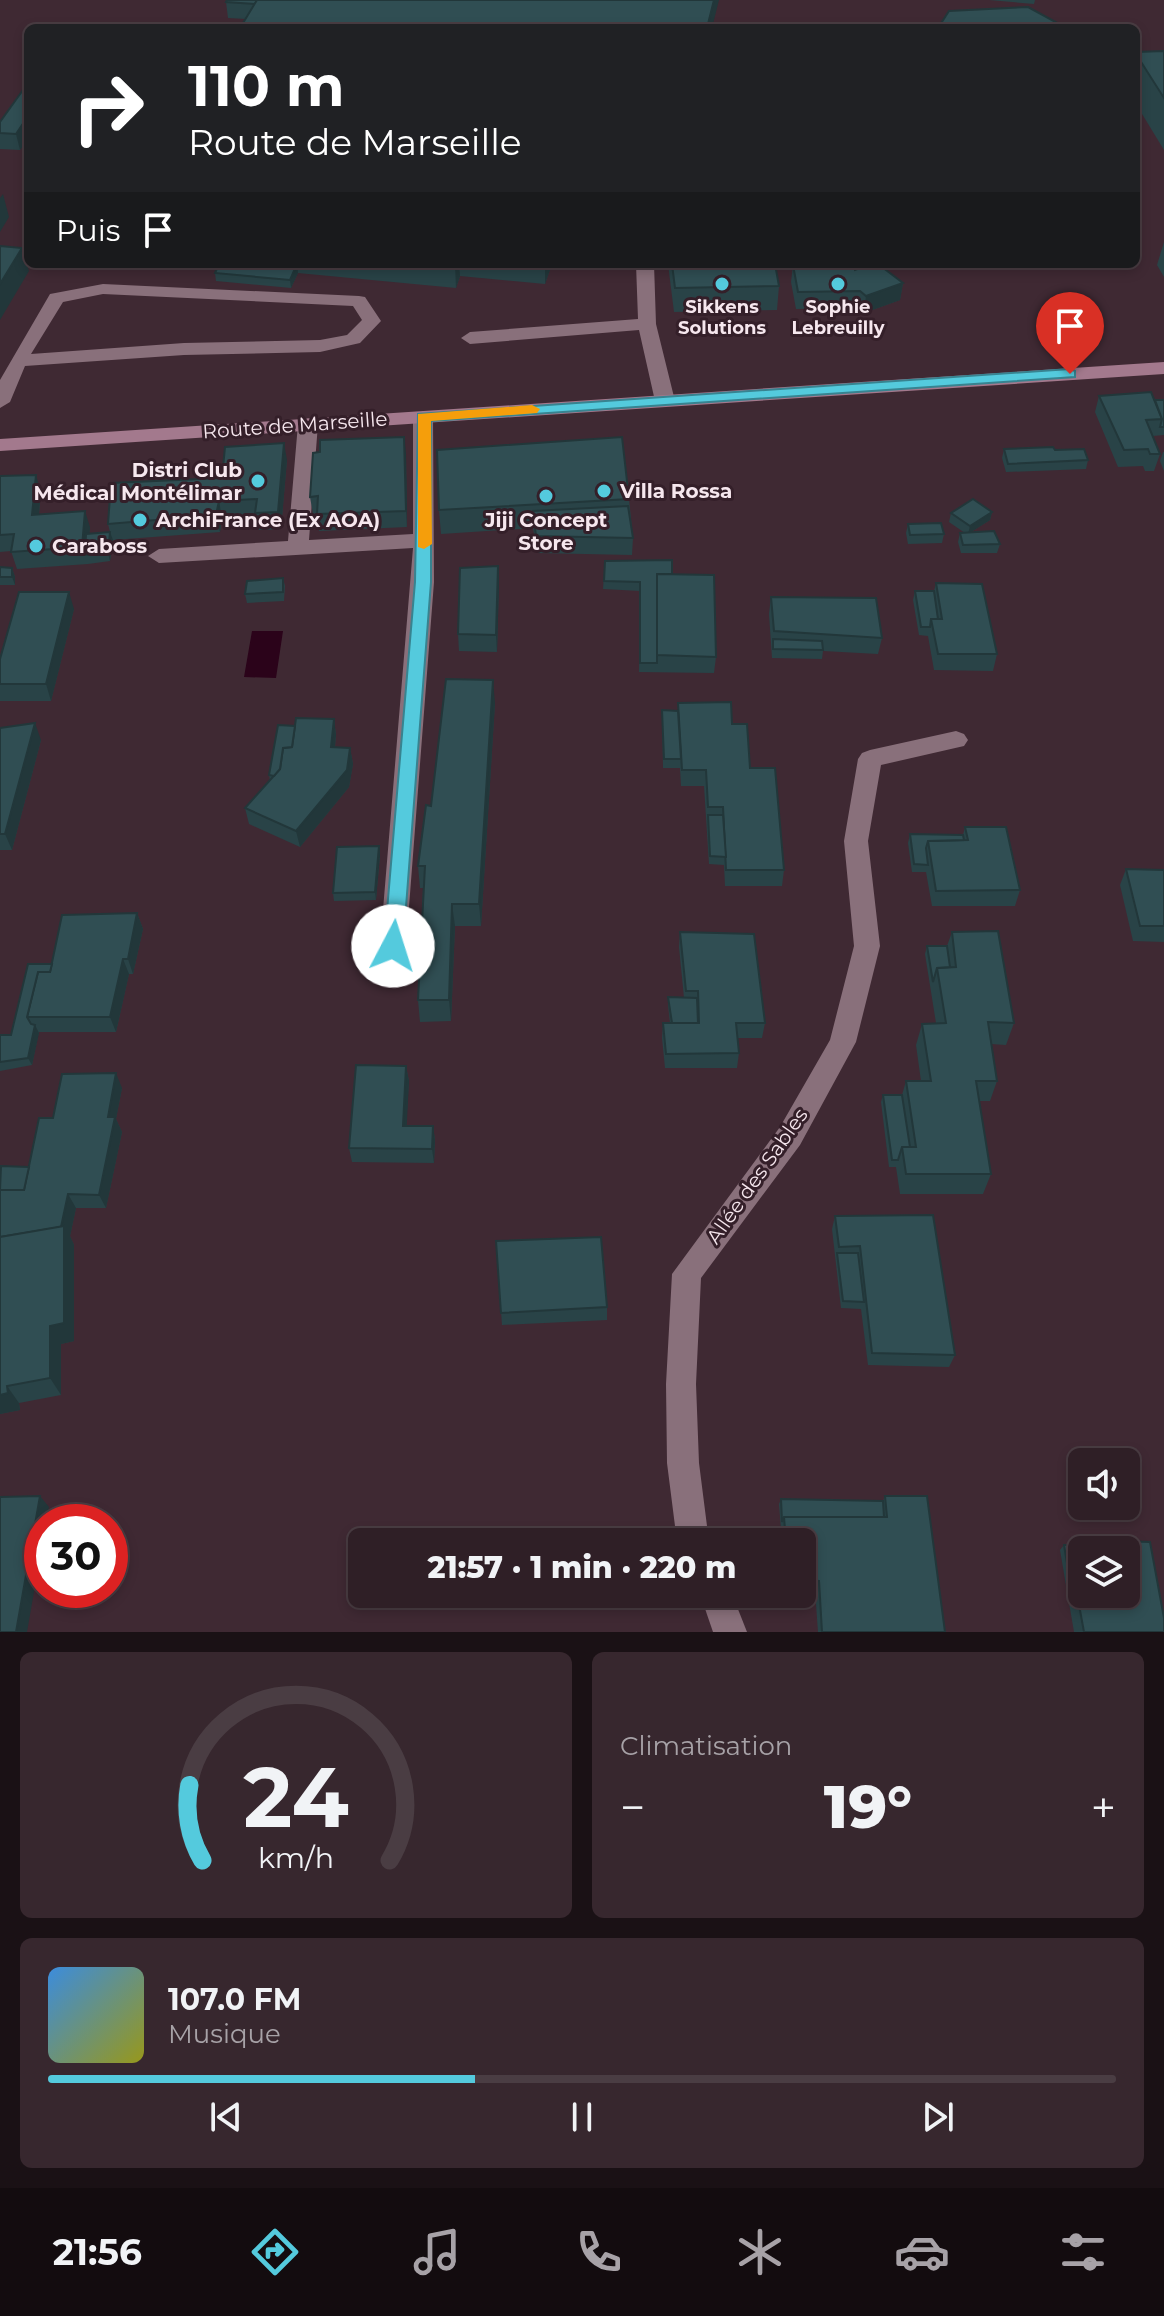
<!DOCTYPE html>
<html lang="fr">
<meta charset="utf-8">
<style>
:root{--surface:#2f1f26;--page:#37272e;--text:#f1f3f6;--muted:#a7a2a7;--line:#4a3d43;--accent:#54cadd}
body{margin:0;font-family:Montserrat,sans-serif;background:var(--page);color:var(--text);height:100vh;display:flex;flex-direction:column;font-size:30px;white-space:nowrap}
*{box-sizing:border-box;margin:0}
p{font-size:26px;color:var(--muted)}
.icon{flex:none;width:44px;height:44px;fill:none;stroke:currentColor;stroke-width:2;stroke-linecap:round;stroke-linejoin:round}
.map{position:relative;height:1632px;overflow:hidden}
.side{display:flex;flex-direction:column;gap:20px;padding:20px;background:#1a1115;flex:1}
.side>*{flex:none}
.guide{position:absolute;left:24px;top:24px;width:1116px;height:244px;border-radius:12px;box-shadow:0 4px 12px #0003,0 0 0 2px var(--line);background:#202124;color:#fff;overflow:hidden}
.tools{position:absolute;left:1068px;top:1448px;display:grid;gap:16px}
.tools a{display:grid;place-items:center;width:72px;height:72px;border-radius:12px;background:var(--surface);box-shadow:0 4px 12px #0003,0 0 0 2px var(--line);font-size:40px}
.speed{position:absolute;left:24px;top:1504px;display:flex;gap:16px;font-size:40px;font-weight:700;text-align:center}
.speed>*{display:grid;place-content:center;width:104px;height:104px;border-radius:50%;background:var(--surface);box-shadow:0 4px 12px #0003,0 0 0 2px var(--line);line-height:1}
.speed .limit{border:12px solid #d22;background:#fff;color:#111}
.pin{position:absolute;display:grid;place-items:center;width:68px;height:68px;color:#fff;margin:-82px -34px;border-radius:50% 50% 50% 0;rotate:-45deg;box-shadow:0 0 8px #0007}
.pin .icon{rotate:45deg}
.me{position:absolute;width:88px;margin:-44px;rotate:5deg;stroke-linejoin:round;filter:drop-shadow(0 0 6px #0008)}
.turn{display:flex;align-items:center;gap:28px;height:168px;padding:0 32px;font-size:36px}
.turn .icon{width:104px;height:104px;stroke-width:2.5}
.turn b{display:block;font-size:56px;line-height:68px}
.then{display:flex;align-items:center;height:76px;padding:0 32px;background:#0003;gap:16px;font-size:30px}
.big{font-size:60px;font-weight:800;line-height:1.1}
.side .card{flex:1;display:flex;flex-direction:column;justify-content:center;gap:12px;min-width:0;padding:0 28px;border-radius:12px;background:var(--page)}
.side .dial{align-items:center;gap:0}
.dial svg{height:208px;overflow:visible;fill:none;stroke:var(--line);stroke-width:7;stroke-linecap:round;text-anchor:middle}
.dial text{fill:var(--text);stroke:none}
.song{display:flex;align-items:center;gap:24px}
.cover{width:96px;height:96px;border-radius:12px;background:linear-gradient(135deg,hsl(210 70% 55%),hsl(60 70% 35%))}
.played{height:8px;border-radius:4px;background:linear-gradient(90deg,var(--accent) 40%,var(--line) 40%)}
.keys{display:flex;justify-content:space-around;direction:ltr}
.heat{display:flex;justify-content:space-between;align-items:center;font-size:44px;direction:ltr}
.side .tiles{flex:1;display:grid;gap:20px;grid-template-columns:1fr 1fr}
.card:last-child{grid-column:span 2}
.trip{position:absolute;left:348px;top:1528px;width:468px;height:80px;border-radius:12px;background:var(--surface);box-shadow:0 4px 12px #0003,0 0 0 2px var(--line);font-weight:800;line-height:80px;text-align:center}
.dock{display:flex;height:128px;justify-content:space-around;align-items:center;background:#130c0f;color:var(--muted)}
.dock .icon{width:56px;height:56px}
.dock .selected{color:var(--accent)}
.dock b{font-size:36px;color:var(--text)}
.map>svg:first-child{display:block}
.water{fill:#2b031a}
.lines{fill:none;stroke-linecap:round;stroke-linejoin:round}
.lane{fill:#89707b;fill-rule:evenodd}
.street{fill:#89707b;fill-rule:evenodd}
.secondary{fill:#a3798d;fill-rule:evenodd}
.wall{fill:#294347;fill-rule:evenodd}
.shaded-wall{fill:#22373a}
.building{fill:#304e53;stroke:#22373a;stroke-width:2}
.route{fill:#54cadd;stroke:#378390;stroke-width:2}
.slow{fill:#f59e0b}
.poi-dot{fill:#54cadd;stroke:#341f29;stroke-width:3}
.labels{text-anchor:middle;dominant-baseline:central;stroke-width:6;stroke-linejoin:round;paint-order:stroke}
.far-poi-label{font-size:18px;font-weight:bold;fill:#f6e7ee;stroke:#341f29}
.street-label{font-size:20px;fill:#f6e7ee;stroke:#341f29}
.poi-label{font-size:20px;font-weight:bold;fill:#f6e7ee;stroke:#341f29;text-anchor:start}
</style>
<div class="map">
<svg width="1164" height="1632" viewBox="0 0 1164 1632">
<rect width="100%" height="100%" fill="#3f2933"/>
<polygon class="water" points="252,631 283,631 276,678 244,677"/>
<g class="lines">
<path class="lane" d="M103,284l256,12 6,1 16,24 -21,22 -40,9 -136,3 -159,11 -15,36 -10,6v-28l50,-86zM103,294l250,12 9,14 -15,15 -27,5 -136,3 -153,11 32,-52z"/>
<g class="street">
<polygon points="636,264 654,264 656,324 675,401 672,405 658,405 655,401 639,330 470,344 461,338 470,332 638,319"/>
<polygon points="423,411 433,417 434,582 406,946 402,953 393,957 384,953 380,946 413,548 159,563 148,556 159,549 288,541 298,424 308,418 318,424 309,540 413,534 413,417"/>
<polygon points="956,731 964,734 968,740 964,746 881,765 868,841 880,946 856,1042 800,1145 701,1278 696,1384 699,1463 707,1526 713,1542 681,1542 675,1526 667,1463 666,1384 672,1274 780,1127 830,1040 854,946 844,841 858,759 862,753 870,750"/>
<polygon points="700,1594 732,1594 747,1632 713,1632"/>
</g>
<polygon class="secondary" points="1164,362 1164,374 0,451 0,439"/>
</g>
<g class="wall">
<polygon points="989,0 1035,0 1034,4"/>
<polygon points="226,2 712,28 246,19 228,18"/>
<polygon points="1063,26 1063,28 938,28"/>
<polygon points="1164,51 1164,150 1136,104 1136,52"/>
<polygon points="28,83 28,141 27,141 20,150 0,149 0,122"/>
<polygon points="1164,242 1164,277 1157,265"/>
<polygon points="206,264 552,264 545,284 460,276 456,288 298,273 291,288 216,281 215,273 219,265"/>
<polygon points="668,264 775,264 779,286 777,310 674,312"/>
<polygon points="793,265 903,283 900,300 864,313 858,308 796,309 791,282"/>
<polygon points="1099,396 1155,400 1164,400 1164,435 1153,436 1160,454 1154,471 1145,471 1143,466 1118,467 1095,412"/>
<polygon points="1004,449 1055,450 1088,460 1086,469 1006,472 1002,458"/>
<polygon points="1163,452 1164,452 1164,471 1160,461"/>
<polygon points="406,454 407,527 319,531 317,513 313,514 310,497"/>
<polygon points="287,460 281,529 259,530 256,516 222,518 220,532 113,540 110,561 88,564 17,569 11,551 0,552 0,476 41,492 39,514 90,527 89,534 110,532 108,524 222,478"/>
<polygon points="629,499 633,538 632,555 537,553 533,528 441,534 439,510"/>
<polygon points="992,512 990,520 971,532 1000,544 997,553 961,553 958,542 960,533 965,533 949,522 951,513"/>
<polygon points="908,524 944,534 942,543 908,544 906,533"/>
<polygon points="605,561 672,574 716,657 714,673 639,672 640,591 603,589"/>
<polygon points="498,566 499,583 497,652 459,651 458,634"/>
<polygon points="0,567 12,568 15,577 15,585 0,585"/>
<polygon points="283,578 285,586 284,601 247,603 245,594"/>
<polygon points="936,583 997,654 993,671 934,670 928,636 919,635 913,600 915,591 934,591"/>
<polygon points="771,597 882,638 878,654 823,651 822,659 772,658 769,614"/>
<polygon points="74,609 51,701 0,701 0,659"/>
<polygon points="495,703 481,926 455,926 451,1021 420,1022 418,1000 423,888 420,888 418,866 431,806"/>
<polygon points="678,703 732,724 750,768 784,870 782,886 725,886 724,865 709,864 704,786 681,786 680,768 663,768 662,710 678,711"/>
<polygon points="334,719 336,735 335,747 350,748 353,764 349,787 300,847 249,824 245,808 270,780 269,775 295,726"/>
<polygon points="0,728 41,740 12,850 0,850"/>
<polygon points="965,827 1020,890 1015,906 932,906 926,872 912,872 908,843 910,834 963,835"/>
<polygon points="379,846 380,855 376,900 334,901 333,893"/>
<polygon points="1126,869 1164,870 1164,942 1133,941 1120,885"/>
<polygon points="137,913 143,929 133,974 129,974 116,1032 39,1032 32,1065 0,1071 0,1035 11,1035 52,964"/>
<polygon points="680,932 765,1023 762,1038 737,1038 739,1053 737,1068 665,1068 662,1038 663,1023 670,1023 668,1005 668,997 684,998 679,947"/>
<polygon points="952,932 1014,1023 1006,1045 991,1044 997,1081 990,1101 979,1101 991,1174 983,1194 900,1194 896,1167 889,1167 881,1102 883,1095 902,1095 906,1081 921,1081 916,1045 922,1024 936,1023 925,954 927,946 947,946"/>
<polygon points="406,1066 409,1081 406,1126 433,1126 435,1140 434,1163 352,1162 349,1148"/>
<polygon points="122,1088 116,1119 122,1132 106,1208 76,1208 70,1236 74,1245 74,1341 61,1344 61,1395 19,1403 20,1410 0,1414 29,1167 53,1118"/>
<polygon points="835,1216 955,1355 949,1367 868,1365 861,1309 841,1308 832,1229"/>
<polygon points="496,1241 607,1307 607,1320 502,1325"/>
<polygon points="885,1496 945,1632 818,1632 815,1590 802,1590 802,1542 782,1542 779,1504 781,1499 883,1501"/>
<path d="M1088,1540l62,2 14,76v14h-90l-14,-82 4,-5h20zM1082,1550h44v44h-44z"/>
</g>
<g class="shaded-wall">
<polygon points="714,0 719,0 712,28 707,28"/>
<polygon points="28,116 28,133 24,132 27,141 20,150 16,134"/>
<polygon points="3,194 9,217 0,232 0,198"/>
<polygon points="22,248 29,271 0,320 0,284"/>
<polygon points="297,264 298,273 291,288 290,280"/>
<polygon points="455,264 459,264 460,276 456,288"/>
<polygon points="545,264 552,264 545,284"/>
<polygon points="903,283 900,300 864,313 866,296"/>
<polygon points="404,437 406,454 407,527 406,511"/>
<polygon points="284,443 287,460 281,529 278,512"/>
<polygon points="36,475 41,492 37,532 32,515"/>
<polygon points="219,501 222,518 220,532 216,515"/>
<polygon points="85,511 90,527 88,555 85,555 82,547"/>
<polygon points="992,512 990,520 968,534 970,526"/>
<polygon points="110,532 113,540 110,561 108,553"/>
<polygon points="498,566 499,583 497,652 496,635"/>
<polygon points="12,568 15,577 15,585 12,577"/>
<polygon points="69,592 74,609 51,701 46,684"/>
<polygon points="493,680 495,703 481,926 479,904"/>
<polygon points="334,719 336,735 333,763 331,747"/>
<polygon points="35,723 41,740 12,850 5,834"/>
<polygon points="350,748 353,764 349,787 300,847 296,831"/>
<polygon points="379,846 380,855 376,900 375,892"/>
<polygon points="452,904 455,926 451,1021 449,1000"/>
<polygon points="137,913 143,929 133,974 128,959"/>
<polygon points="123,959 129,974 116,1032 110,1017"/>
<polygon points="35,1025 39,1033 32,1065 28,1058"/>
<polygon points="406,1066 409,1081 406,1140 403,1126"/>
<polygon points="116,1073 122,1088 116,1119 122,1132 106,1208 99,1195 108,1117"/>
<polygon points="433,1126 435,1140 434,1163 432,1149"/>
<polygon points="68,1194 76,1208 70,1236 74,1245 74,1341 61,1344 61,1395 50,1378 50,1326 60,1233"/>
<polygon points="7,1386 19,1403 20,1410 0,1414 0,1395"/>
<polygon points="40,1496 49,1507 46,1522 42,1522 42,1546 27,1632 16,1632"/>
</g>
<g class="building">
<polygon points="227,0 257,0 255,4 226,2"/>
<polygon points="257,0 714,0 707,28 240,28"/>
<polygon points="1028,7 1063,26 996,28 938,28 949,11"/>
<polygon points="1164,51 1164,98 1136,54 1136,52"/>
<polygon points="28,83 28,116 16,134 0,133 0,122"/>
<polygon points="0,246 22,248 0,284"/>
<polygon points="219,264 297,264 290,280 215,273"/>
<polygon points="672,264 775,264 779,286 675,288"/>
<polygon points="803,264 866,264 868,265 855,270 854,266 803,265"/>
<polygon points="871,264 878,264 903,283 866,296 860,291 798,292 793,265 854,266 855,270"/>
<polygon points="1151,392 1162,419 1146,420 1160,454 1150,454 1148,449 1124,450 1099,396"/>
<polygon points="1155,400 1164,400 1164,427 1160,427 1162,419"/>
<polygon points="404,437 406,511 317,514 318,496 310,497 313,453 320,452 320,440"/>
<polygon points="622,437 629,499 439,510 437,450"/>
<polygon points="284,443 278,512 255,513 257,499 219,501 216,515 108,524 111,483 222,478 225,447"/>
<polygon points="1053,447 1055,450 1084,449 1088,460 1008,464 1004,449"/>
<polygon points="36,475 32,515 85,511 82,547 11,552 14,534 0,535 0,476"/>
<polygon points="973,499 992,512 970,526 951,513"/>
<polygon points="628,506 633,538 536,536 533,511"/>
<polygon points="941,523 944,534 910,535 908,524"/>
<polygon points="994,531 1000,544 963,545 960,533"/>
<polygon points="110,532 108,553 85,555 86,534"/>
<polygon points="672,560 672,574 657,574 657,663 640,663 640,582 604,581 605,561"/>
<polygon points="498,566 496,635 458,634 460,568"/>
<polygon points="0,567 12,568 12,577 0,577"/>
<polygon points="657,574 714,575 716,657 657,655"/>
<polygon points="283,578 283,592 245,594 247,581"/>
<polygon points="936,583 982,584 997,654 938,654 931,619 942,619"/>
<polygon points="915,591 934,591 938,619 931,619 930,627 921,627"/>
<polygon points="19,592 69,592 46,684 0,684 0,659"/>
<polygon points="771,597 876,598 882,638 774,631"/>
<polygon points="773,639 822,641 823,650 773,649"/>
<polygon points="446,679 493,680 479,904 452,904 449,1000 418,1000 425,866 418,866 426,805 431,806"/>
<polygon points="731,702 732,724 747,724 750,768 775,768 784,870 726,870 723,807 708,807 706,770 682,770 678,703"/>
<polygon points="662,710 678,711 681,759 664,759"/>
<polygon points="296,718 334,719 331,747 350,748 347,770 296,831 245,808 280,769 283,748 292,747"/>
<polygon points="35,723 5,834 0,834 0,728"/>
<polygon points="278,725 295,726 292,747 283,748 280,769 274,776 269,775"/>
<polygon points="708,815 723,815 726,857 710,856"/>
<polygon points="965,827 1006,827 1020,890 936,891 928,841 968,840"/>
<polygon points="910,834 963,835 964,840 928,841 926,848 928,865 914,864"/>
<polygon points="379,846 375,892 333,893 337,847"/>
<polygon points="1126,869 1164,870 1164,926 1140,926"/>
<polygon points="137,913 128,959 123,959 110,1017 27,1017 38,972 50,972 62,915"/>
<polygon points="998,931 1014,1023 988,1022 997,1081 976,1081 991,1174 906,1174 902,1147 916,1147 906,1081 931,1081 922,1024 946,1023 937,968 956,967 952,932"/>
<polygon points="680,932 754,934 765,1023 736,1023 739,1053 666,1054 663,1023 699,1023 698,991 686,991"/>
<polygon points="927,946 947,946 950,967 937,968 933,982"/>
<polygon points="28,964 52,964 50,972 38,972 27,1017 31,1024 35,1025 28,1058 0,1062 0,1035 11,1035"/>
<polygon points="668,997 697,998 698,1023 672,1023"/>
<polygon points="356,1065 406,1066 403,1126 433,1126 432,1149 349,1148"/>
<polygon points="116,1073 108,1117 115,1117 99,1195 68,1194 61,1227 0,1237 0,1190 24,1190 39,1118 53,1118 62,1074"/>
<polygon points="883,1095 902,1095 910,1147 902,1147 898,1160 892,1160"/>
<polygon points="1,1166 29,1167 24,1190 0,1190"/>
<polygon points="933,1215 955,1355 872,1353 860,1246 839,1247 835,1216"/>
<polygon points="64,1226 64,1323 50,1326 50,1378 7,1386 8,1393 0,1395 0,1237"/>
<polygon points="601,1237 607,1307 501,1313 496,1241"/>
<polygon points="837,1253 858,1253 864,1302 843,1301"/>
<polygon points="40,1496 16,1632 0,1632 0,1497"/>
<polygon points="885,1496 927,1496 945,1632 822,1632 819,1581 802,1580 802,1542 786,1542 784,1517 887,1517"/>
<polygon points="781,1499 883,1501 884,1517 784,1517 782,1522"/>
<polygon points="1088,1540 1150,1542 1164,1618 1164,1632 1084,1632 1077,1594 1126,1594 1126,1550 1090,1550"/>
<polygon points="1064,1545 1084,1545 1085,1550 1082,1550 1082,1594 1092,1594 1077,1594 1073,1599"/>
</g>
<polygon class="route" points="1070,369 1075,371 1075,377 431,421 431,582 403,946 400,952 387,952 384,946 415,582 418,414"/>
<polygon class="slow" points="532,405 540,409 537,413 431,421 432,544 424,549 418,547 418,414"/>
<g class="poi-dot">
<circle cx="722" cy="284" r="8"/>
<circle cx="838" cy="284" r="8"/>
<circle cx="258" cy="481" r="8"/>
<circle cx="604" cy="491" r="8"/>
<circle cx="546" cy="496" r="8"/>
<circle cx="140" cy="520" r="8"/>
<circle cx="36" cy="546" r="8"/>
</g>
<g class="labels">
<g class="far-poi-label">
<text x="722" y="307">Sikkens<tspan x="722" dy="21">Solutions</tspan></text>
<text x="838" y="307">Sophie<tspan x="838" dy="21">Lebreuilly</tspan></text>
</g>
<g class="street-label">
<text transform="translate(295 425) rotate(-4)">Route de Marseille</text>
<text transform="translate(757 1176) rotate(-55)">Allée des Sables</text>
</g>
<g class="poi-label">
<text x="242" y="470" text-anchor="end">Distri Club<tspan x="242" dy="23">Médical Montélimar</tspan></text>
<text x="620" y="491">Villa Rossa</text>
<text x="156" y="520">ArchiFrance (Ex AOA)</text>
<text x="546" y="520" text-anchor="middle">Jiji Concept<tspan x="546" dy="23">Store</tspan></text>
<text x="52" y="546">Caraboss</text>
</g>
</g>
</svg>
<div class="tools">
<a><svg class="icon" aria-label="sound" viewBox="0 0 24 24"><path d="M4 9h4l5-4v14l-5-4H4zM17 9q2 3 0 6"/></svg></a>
<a><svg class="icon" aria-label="layers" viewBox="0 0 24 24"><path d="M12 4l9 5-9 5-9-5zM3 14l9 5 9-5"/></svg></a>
</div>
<div class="speed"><div class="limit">30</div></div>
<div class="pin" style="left:1070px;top:374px;background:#d93025"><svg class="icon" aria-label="arrive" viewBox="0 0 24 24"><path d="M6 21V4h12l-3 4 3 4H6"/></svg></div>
<svg class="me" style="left:393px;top:946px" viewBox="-20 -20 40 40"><circle r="19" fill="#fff"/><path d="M0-13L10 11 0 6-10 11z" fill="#54cadd"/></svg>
<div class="trip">21:57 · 1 min · 220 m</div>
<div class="guide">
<div class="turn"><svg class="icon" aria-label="right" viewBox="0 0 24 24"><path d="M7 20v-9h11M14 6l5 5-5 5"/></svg><div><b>110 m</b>Route de Marseille</div></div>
<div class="then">Puis<svg class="icon" aria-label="arrive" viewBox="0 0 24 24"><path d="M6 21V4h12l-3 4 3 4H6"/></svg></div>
</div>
</div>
<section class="side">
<div class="tiles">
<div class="card dial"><svg viewBox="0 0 100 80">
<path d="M14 69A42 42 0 1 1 86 69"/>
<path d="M14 69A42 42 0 0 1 9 40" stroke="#54cadd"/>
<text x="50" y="56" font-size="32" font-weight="700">24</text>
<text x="50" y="72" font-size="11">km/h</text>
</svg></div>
<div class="card"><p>Climatisation</p>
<div class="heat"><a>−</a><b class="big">19°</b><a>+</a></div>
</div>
<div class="card">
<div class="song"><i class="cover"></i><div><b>107.0 FM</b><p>Musique</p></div></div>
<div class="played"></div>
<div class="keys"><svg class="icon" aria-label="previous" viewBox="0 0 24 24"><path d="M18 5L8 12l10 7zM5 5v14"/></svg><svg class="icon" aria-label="pause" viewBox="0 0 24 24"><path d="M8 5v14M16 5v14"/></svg><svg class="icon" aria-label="next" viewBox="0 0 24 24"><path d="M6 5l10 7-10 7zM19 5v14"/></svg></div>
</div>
</div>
</section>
<nav class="dock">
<b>21:56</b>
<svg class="icon selected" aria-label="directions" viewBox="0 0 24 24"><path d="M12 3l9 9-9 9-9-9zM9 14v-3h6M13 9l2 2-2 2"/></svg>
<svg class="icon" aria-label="music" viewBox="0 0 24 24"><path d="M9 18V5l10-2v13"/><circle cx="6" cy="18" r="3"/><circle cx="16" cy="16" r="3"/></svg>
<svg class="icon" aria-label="phone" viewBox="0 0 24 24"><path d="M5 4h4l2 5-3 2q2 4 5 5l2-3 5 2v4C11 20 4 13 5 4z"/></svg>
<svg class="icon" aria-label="climate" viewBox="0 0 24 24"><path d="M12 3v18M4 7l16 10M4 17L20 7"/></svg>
<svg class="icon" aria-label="car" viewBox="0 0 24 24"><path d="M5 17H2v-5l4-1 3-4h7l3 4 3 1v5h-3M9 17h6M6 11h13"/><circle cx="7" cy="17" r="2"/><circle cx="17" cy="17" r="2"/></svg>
<svg class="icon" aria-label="filters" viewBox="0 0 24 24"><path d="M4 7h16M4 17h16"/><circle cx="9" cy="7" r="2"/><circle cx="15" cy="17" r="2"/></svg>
</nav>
